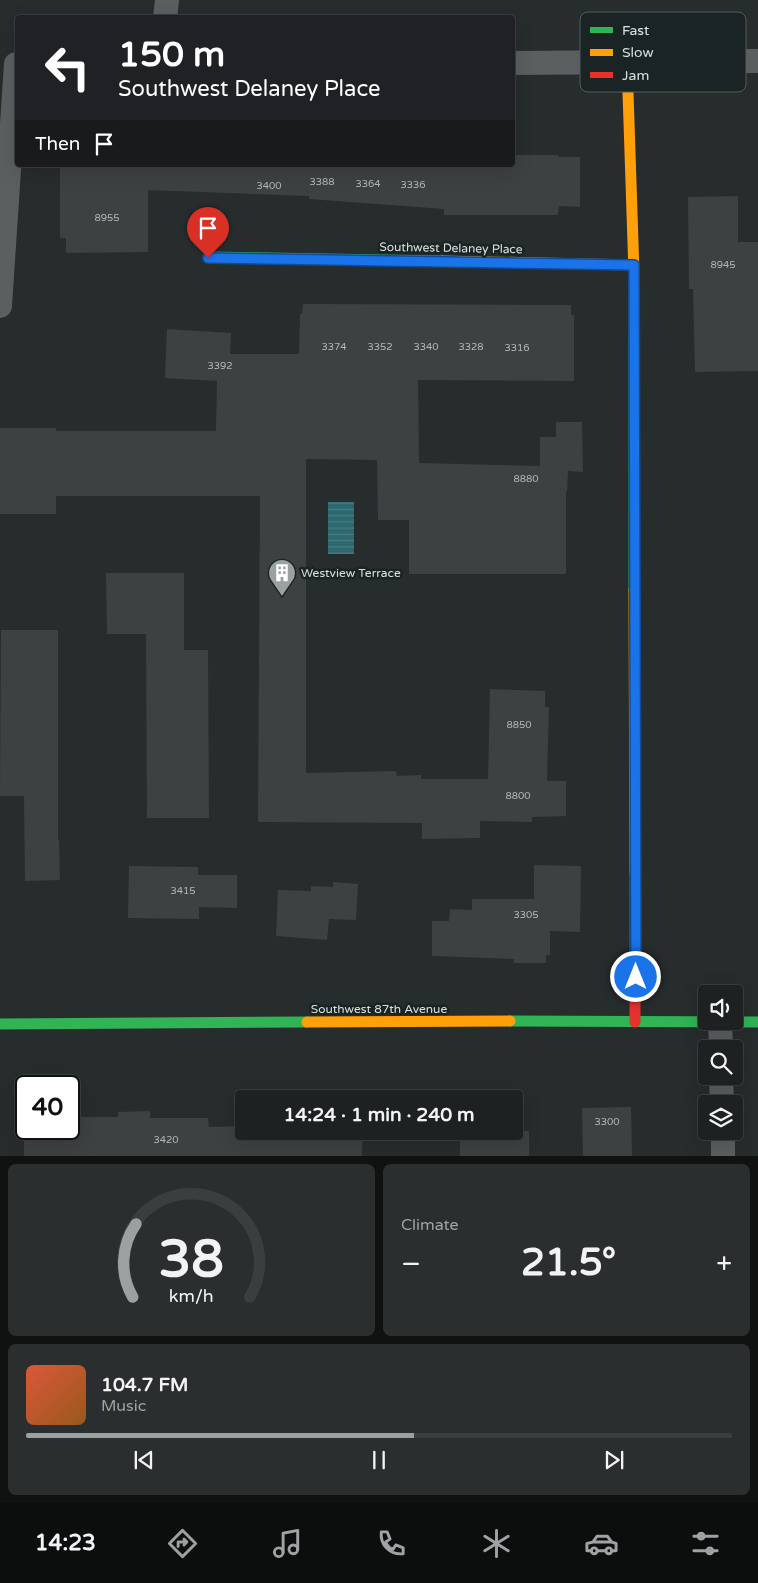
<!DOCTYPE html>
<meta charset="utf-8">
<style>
:root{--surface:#1d2121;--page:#2a2e2e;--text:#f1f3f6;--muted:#a0a3a5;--line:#3b3e3f;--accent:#9ba1a1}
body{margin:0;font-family:"Varela Round",sans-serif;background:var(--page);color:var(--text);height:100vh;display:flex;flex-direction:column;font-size:19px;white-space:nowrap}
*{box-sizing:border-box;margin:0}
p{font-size:16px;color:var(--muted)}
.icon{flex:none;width:28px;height:28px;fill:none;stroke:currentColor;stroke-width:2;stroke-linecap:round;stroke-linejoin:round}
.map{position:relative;height:1156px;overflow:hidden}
.sheet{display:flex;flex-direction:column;gap:8px;padding:8px;background:#101212;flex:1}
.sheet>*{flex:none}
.banner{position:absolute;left:15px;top:15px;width:500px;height:152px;border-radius:5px;box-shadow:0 5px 20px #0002,0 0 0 1px var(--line);background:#202124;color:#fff;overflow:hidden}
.buttons{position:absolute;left:698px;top:985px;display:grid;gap:10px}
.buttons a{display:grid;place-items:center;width:45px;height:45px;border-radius:5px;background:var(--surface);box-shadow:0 5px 20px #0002,0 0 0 1px var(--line);font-size:25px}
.speed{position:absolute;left:15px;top:1075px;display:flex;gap:10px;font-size:25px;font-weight:700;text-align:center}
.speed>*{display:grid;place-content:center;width:65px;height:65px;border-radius:50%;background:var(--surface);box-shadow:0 5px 20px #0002,0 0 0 1px var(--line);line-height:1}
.speed .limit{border:2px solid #111;border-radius:8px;background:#fff;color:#111}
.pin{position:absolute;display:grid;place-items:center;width:42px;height:42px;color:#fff;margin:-51px -21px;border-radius:50% 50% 50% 0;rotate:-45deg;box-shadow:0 0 5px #0007}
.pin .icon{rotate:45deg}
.me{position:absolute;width:55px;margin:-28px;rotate:0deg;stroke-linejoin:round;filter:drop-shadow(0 0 4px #0008)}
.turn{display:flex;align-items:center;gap:18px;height:105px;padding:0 20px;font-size:22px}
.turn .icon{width:65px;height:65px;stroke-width:2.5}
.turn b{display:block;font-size:35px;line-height:42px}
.then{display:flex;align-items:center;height:48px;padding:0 20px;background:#0003;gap:10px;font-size:19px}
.big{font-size:38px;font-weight:700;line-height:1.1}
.sheet .card{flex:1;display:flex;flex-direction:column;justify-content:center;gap:8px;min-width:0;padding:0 18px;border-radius:8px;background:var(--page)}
.sheet .dial{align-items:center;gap:0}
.dial svg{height:130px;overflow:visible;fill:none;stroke:var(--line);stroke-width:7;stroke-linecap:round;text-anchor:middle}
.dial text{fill:var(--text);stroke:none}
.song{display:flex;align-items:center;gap:15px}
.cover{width:60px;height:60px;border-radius:8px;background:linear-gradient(135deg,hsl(10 70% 55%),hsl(30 70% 35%))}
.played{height:5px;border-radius:2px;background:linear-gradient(90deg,var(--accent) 55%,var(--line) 55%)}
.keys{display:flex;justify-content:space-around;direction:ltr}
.heat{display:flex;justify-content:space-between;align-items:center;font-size:28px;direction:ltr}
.sheet .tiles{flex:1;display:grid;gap:8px;grid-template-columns:1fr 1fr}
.card:last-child{grid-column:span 2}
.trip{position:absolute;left:235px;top:1090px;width:288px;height:50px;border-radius:5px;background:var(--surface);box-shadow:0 5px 20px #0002,0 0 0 1px var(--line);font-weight:700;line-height:50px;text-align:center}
.dock{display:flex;height:80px;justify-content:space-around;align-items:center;background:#0c0d0d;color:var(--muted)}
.dock .icon{width:35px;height:35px}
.dock .current{color:var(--accent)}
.dock b{font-size:22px;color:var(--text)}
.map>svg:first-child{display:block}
.water{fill:url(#water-rules)}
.building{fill:#3d4141}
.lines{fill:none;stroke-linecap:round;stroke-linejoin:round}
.street{stroke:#5b5f60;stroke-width:24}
.fast{stroke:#30b455;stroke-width:11}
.slow{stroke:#ff9f0a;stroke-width:11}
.jam{stroke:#e5322d;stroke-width:11}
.route-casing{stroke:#114b97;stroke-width:12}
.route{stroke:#1a73e8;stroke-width:9}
.labels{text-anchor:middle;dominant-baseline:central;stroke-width:5;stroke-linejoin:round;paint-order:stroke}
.number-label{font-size:10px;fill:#b2b8b8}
.street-label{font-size:12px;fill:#d9e0e0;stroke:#1a2425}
.poi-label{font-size:12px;fill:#d9e0e0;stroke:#1a2425;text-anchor:start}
.key{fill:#1a2425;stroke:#535c5d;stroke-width:1}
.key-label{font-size:14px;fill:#d9e0e0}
</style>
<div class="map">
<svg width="758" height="1156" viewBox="0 0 758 1156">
<defs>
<pattern id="water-rules" width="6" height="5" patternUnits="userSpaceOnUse" patternTransform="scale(1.25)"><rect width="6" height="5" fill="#2c686e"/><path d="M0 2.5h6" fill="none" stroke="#4a7d82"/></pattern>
</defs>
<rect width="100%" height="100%" fill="#272c2c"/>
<rect class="water" x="328" y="502" width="26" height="52"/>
<g class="building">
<polygon points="512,155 558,155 559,157 580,157 580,207 559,206 558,215 444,215 444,209 309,199 309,196 148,190 148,252 66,253 66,238 60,238 60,165 512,165"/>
<polygon points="738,196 738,242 758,242 758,371 695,372 693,289 689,289 688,197"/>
<polygon points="303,304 571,305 571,315 574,315 574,381 418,380 419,463 540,466 540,437 556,437 556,422 582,422 583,472 568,471 567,491 566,491 566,574 409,574 409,520 378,520 377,460 306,459 306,773 396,771 397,776 421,775 421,779 488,779 490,689 545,691 545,707 549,707 547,781 566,781 566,816 532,817 532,822 480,821 480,838 422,839 422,823 258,822 260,496 56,496 56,514 0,514 0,428 56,428 56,431 216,431 217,381 165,378 167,329 231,333 230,354 299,354 300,314 302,314"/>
<polygon points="106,573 184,573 184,650 208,650 209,818 147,818 146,634 107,634"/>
<polygon points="1,630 58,630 58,840 59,840 60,880 25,881 24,796 0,796"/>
<polygon points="534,865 581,866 580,932 550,931 550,955 546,955 546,963 514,963 514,959 432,956 432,921 449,921 450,909 472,910 472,899 534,899"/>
<polygon points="129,866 198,867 198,875 237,875 237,908 199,907 199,919 128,918"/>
<polygon points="333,882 358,884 356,920 329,919 327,940 276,936 278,890 311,891 311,886 333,887"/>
<polygon points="631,1107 632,1156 583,1156 582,1108"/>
<polygon points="150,1111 150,1118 208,1118 209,1127 244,1126 244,1131 363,1131 362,1156 24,1156 24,1130 69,1129 69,1117 118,1117 118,1112"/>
<rect x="460" y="1131" width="69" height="25"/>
</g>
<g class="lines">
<g class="street">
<polyline points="165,18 167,0"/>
<polyline points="512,63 758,61"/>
<polyline points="0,306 16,64"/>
<polyline points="720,1021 721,1049"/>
<polyline points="721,1076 722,1104"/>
<polyline points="723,1131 723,1156"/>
</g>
<g class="fast">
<polyline points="208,257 442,261"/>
<polyline points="634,273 634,590"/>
<polyline points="510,1021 758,1022"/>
<polyline points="0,1024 307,1022"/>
</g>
<g class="slow">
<polyline points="627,62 634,273"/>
<polyline points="442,261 634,265"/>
<polyline points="634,590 635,872"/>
<polyline points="307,1022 510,1021"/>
</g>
<polyline class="jam" points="635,872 635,1022"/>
</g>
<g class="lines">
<defs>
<polyline id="route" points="208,258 634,265 636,977"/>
</defs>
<use href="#route" class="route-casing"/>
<use href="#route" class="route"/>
</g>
<defs>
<symbol id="building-pin" viewBox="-11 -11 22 30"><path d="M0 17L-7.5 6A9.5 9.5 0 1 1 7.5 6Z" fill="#9ba1a1" stroke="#1a2425"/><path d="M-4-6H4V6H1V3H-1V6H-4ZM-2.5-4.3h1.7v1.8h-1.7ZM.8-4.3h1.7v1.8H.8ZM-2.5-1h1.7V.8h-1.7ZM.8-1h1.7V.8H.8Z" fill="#fff"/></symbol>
</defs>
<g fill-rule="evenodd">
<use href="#building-pin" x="266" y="557" width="32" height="43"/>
</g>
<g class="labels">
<g class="number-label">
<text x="322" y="182">3388</text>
<text x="368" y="184">3364</text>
<text x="413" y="185">3336</text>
<text x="269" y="186">3400</text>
<text x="107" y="218">8955</text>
<text x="723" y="265">8945</text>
<text x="334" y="347">3374</text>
<text x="380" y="347">3352</text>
<text x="426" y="347">3340</text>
<text x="471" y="347">3328</text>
<text x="517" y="348">3316</text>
<text x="220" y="366">3392</text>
<text x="526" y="479">8880</text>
<text x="519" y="725">8850</text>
<text x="518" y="796">8800</text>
<text x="183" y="891">3415</text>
<text x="526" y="915">3305</text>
<text x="607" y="1122">3300</text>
<text x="166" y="1140">3420</text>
</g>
<g class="street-label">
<text transform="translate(451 248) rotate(1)">Southwest Delaney Place</text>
<text x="379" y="1009">Southwest 87th Avenue</text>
</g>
<g class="poi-label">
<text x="301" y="573">Westview Terrace</text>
</g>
</g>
<rect x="580" y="12" width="166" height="80" rx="8" class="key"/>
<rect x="590" y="27" width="23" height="6" fill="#30b455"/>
<rect x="590" y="49" width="23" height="7" fill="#ff9f0a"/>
<rect x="590" y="72" width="23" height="6" fill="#e5322d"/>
<g class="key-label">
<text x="622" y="35">Fast</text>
<text x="622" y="57">Slow</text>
<text x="622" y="80">Jam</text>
</g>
</svg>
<div class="buttons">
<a><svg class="icon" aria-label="sound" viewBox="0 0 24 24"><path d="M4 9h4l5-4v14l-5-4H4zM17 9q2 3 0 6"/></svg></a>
<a><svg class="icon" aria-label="search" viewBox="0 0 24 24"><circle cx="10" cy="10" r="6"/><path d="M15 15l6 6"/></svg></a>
<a><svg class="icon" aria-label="layers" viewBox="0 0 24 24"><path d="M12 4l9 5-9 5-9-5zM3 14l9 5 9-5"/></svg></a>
</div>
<div class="speed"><div class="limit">40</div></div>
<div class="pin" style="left:208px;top:258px;background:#d93025"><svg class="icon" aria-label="arrive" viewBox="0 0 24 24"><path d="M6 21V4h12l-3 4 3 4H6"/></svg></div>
<svg class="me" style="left:636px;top:977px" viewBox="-20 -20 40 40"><circle r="17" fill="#1a73e8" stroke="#fff" stroke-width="3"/><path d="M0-11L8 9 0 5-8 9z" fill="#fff"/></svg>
<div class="trip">14:24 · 1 min · 240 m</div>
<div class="banner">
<div class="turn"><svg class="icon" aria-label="left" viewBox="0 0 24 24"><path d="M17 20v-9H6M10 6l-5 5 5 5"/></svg><div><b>150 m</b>Southwest Delaney Place</div></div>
<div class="then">Then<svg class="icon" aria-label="arrive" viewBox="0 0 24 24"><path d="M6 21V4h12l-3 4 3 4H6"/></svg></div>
</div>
</div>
<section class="sheet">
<div class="tiles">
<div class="card dial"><svg viewBox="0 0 100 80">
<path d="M14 69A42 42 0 1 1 86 69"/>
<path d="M14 69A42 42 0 0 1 16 24" stroke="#9ba1a1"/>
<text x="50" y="56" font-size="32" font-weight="700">38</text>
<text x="50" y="72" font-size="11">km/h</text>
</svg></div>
<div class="card"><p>Climate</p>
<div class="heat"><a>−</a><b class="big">21.5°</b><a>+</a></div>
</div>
<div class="card">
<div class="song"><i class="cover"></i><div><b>104.7 FM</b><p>Music</p></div></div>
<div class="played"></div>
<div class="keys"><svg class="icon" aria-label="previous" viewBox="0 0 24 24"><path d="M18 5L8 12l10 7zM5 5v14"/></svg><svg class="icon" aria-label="pause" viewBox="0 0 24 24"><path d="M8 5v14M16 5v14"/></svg><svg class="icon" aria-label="next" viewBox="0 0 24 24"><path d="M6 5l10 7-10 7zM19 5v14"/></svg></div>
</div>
</div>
</section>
<nav class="dock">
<b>14:23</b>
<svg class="icon current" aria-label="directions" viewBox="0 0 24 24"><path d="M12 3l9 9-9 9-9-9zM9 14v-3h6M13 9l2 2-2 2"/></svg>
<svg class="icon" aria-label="music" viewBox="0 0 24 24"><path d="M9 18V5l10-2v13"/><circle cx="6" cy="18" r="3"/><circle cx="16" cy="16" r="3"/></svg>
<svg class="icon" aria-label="phone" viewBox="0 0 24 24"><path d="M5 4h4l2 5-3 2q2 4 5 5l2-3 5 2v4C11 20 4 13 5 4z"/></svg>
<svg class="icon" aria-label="climate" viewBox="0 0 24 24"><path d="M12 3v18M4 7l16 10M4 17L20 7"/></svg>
<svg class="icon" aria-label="car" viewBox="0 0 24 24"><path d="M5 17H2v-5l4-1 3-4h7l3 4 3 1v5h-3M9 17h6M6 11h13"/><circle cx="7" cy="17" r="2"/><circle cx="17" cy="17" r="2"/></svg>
<svg class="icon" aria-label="filters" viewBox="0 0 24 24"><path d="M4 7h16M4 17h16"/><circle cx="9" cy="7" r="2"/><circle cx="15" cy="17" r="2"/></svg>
</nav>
